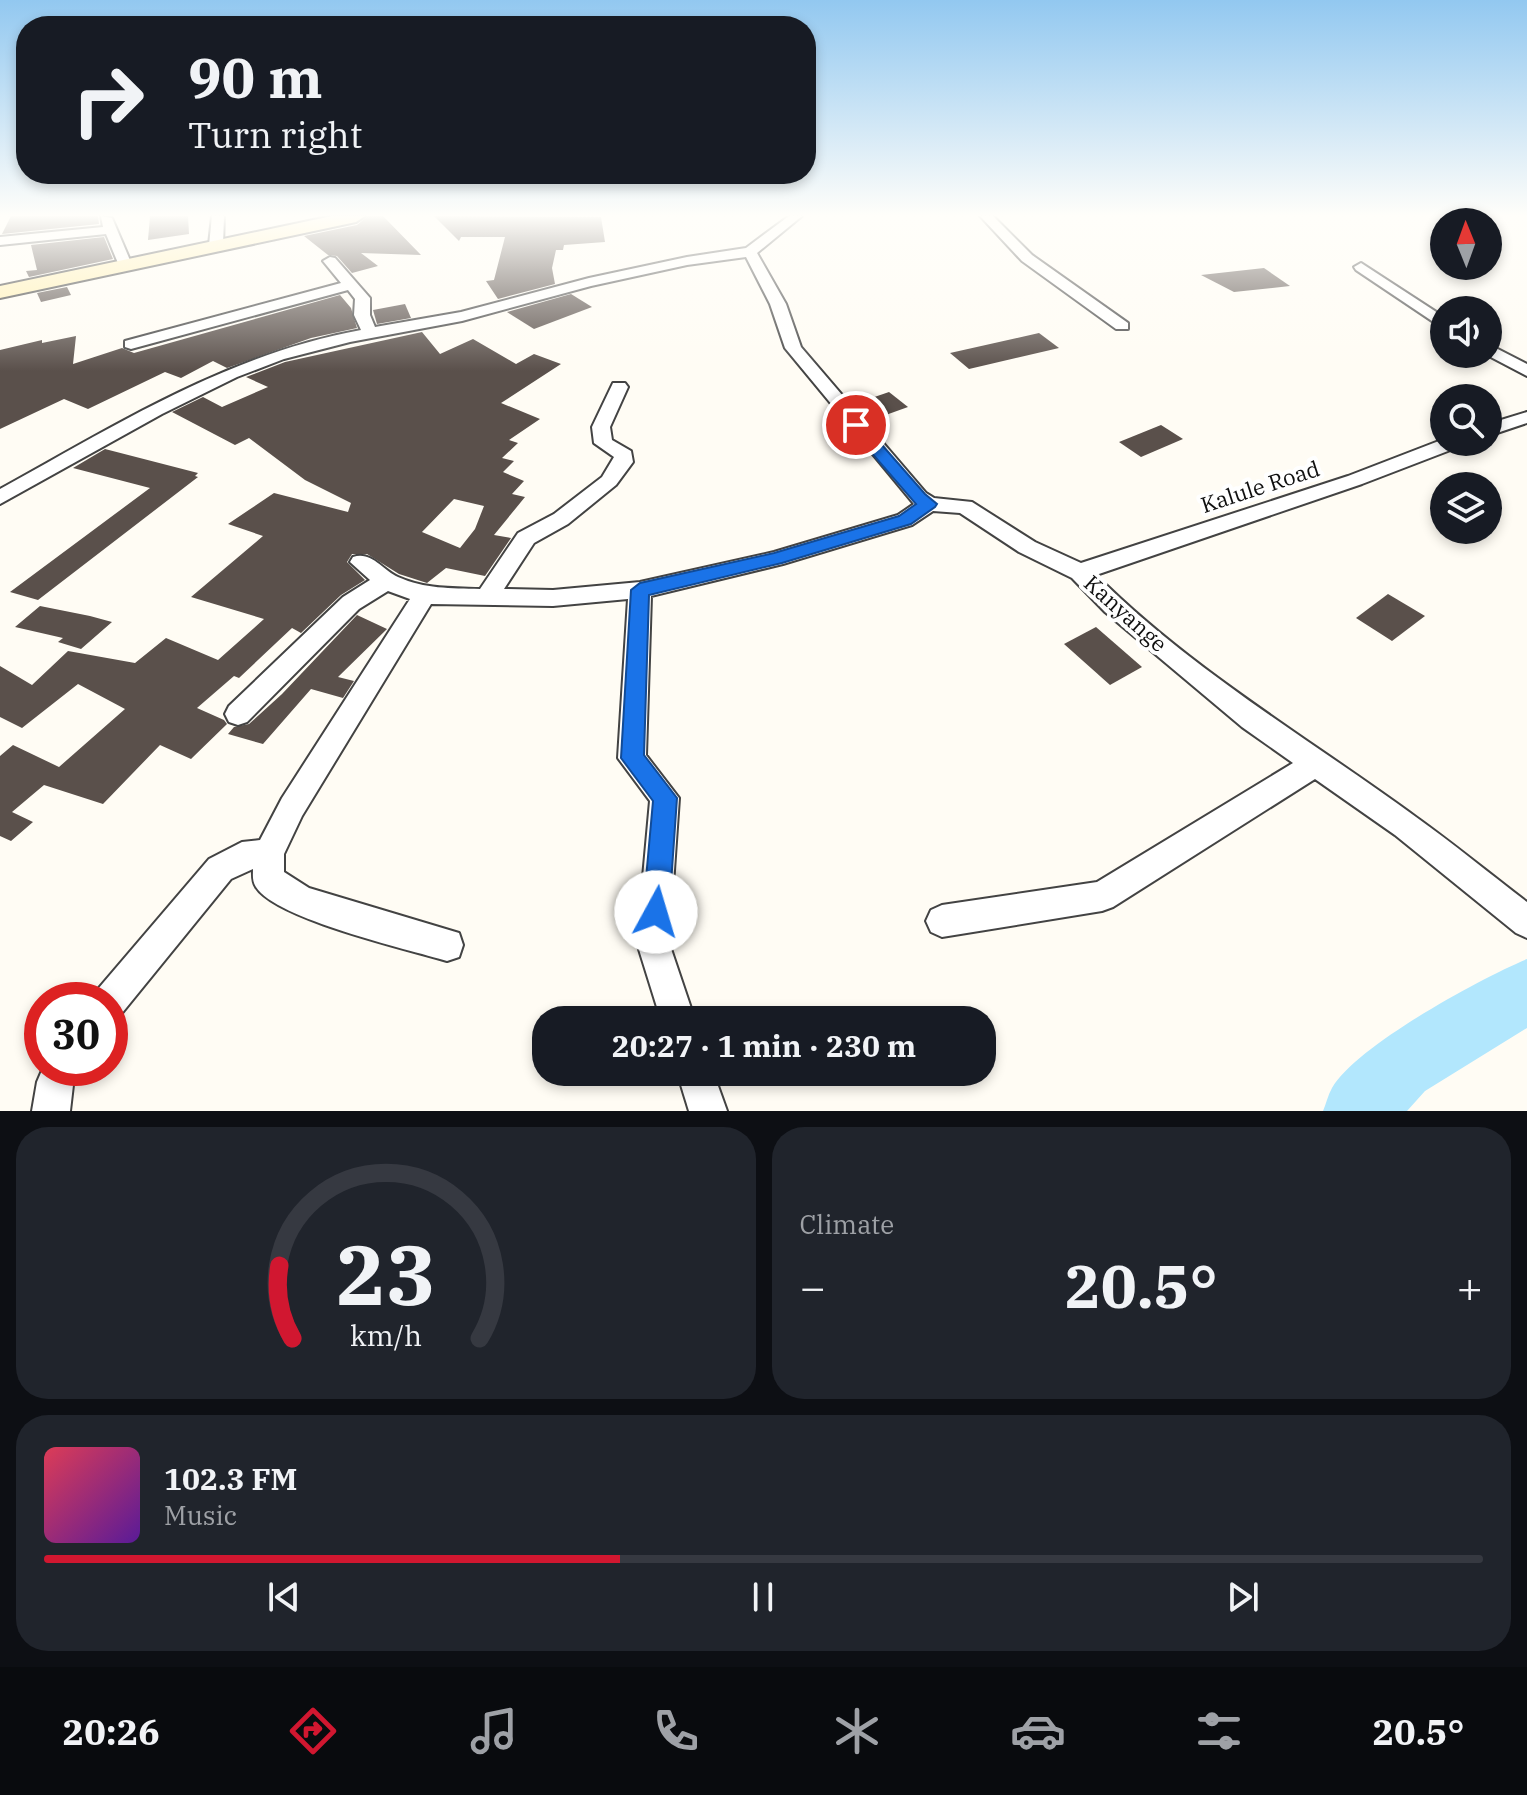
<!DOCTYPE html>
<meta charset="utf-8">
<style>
:root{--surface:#171b24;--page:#20242c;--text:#f1f3f6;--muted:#9ea1a6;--line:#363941;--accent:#d11730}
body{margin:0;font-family:"IBM Plex Serif",serif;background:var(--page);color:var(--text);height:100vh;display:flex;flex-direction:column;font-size:30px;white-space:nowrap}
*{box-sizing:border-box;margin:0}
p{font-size:26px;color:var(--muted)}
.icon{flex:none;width:44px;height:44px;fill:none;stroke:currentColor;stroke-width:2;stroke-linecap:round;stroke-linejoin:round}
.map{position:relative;height:1111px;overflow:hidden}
.sheet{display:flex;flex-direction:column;gap:16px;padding:16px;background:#0d0f14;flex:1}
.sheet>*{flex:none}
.top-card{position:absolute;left:16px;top:16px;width:800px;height:168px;border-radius:32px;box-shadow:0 4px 12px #0003;background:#171b24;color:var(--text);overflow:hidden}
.needle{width:52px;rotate:359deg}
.controls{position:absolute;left:1430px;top:208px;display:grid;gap:16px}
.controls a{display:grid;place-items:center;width:72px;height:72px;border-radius:50%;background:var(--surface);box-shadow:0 4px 12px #0003;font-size:40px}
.speed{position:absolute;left:24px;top:982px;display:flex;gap:16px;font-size:40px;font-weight:700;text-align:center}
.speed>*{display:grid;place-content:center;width:104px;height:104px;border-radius:50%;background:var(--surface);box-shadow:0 4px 12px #0003;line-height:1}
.speed .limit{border:12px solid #d22;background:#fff;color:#111}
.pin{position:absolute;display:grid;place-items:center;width:68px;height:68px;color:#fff;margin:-34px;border:4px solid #fff;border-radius:50%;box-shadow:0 2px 8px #0007}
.me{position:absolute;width:88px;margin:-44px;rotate:6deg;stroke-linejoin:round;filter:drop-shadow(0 0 6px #0008)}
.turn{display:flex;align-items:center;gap:28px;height:168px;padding:0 40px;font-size:36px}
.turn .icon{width:104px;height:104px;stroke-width:2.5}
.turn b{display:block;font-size:56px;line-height:68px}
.big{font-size:60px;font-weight:700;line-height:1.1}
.sheet .tile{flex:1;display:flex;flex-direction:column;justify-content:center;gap:12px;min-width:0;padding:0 28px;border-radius:32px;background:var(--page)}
.sheet .dial{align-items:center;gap:0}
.dial svg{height:208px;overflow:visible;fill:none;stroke:var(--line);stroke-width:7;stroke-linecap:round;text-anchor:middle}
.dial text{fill:var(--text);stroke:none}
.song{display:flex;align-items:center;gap:24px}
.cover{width:96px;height:96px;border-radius:12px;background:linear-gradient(135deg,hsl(350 70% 55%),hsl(270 70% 35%))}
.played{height:8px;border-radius:4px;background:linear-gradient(90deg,var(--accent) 40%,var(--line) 40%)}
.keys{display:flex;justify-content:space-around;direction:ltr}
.heat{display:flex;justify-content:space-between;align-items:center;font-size:44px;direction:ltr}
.sheet .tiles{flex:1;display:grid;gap:16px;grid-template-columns:1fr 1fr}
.tile:last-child{grid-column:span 2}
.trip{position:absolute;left:532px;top:1006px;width:464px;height:80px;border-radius:32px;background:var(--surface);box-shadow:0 4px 12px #0003;font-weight:700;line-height:80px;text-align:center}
.dock{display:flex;height:128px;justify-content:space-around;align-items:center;background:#090b0e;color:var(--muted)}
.dock .icon{width:56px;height:56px}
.dock .active{color:var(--accent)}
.dock b{font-size:36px;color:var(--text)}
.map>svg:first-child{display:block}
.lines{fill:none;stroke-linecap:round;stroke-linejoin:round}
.river{fill:#b2e7fd;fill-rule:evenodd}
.building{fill:#5a504b;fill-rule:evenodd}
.street-casing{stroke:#434343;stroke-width:4}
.secondary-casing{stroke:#323232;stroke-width:4}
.street{fill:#fff;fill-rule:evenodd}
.secondary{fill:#ffefaf;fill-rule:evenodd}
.route{fill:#1a73e8;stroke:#114b97;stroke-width:2}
.labels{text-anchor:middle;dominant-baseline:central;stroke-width:8;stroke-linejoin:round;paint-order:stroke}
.street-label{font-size:22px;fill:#101010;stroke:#fff}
</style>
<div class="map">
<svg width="1527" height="1111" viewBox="0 0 1527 1111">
<rect width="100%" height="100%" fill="#fffcf4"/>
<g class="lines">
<path class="river" d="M1527,959v69l-102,63 -18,20h-84c3,-7 5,-16 9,-23 24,-42 149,-110 195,-129z"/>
</g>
<g class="building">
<polygon points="11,216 98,216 99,224 2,234"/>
<polygon points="150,216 188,216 189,234 148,240"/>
<polygon points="368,216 383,216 421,255 361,253 378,266 352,273 337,256 328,255 304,236 357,225"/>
<polygon points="434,216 601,217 605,242 564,245 563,250 556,250 552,268 555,284 498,299 486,281 494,280 505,237 461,237 459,241"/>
<polygon points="104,237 113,259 29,277 26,271 37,270 31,245"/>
<polygon points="1264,268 1290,286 1234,292 1201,275"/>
<polygon points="67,287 71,295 41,302 37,293"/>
<polygon points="571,294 592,307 534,329 507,312"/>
<polygon points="340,295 351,308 357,328 311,338 227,368 213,361 181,378 165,372 88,409 64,399 0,429 0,350 42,340 42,343 76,336 73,364 122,348 134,353"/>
<polygon points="405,304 411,318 377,324 373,310"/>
<path d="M422,332l18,22 33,-15 43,25 18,-10 27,10 -60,39 39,16 -31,21 9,3 -16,15 12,3 -11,11 21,9 -12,13 13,3 -31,38 17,3 -26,38 -39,-8 -19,15 -28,-9 -32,-20h-15l-5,8 18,18 -24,15 -40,38 -9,-5 -53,50 -5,-2 -37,32 27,12 3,4 -36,35 -31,-14 -57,59 -59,-19 -32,27 21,10 -22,19 -11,-5v-80l13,-11 46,22 66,-58 -47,-25 -56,44 -22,-11v-51l32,19 36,-34 67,12 31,-25 52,22 46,-41 -73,-22 72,-61 -35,-12 46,-31 74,19 3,-9 -46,-23 -56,-42 -14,7 -63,-33 31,-15 19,10 46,-20 -22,-10 39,-15zM454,499l30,7 -9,23 -15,19 -38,-16z"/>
<polygon points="1039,333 1059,348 969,369 950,353"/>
<polygon points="889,392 908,407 869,421 854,404"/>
<polygon points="1161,425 1183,439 1141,457 1119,442"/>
<polygon points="105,449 198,473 195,476 198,477 38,600 10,592 150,488 73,468"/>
<polygon points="1388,594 1425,616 1392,641 1356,618"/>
<polygon points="40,606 90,616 112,622 81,649 58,642 63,638 15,627"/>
<polygon points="357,615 387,629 338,677 354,681 343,698 311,689 263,744 228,734 234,727 249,724 282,694"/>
<polygon points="1096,627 1142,667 1110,685 1064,644"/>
</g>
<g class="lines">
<defs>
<g id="street">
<polygon points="101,216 112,218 132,265 130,268 120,268 106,234 0,245 0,237 103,227"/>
<polygon points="212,216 224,216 223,245 216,249 209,245"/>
<path d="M789,216h13l-45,37 29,51 15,43 125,146 8,5 38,4 63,40 46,21 267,-87 96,-37v3h19l-2,4 -99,38 -266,91c95,95 212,163 320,242 38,27 74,57 111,85v36l-11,-5 -121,-98 -80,-56 -202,128 -11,4 -160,26 -11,-5 -5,-11 5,-11 11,-5 155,-23 196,-119 -51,-36 -137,-115 -33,-34 -53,-26 -59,-39 -27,-2 -21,14 -129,39 -132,32 -5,159 33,43 -10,145 26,77h-34l-24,-77 13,-142 -32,-43 10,-159 -75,7 -122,-2 -129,212 -18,38v18l25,16 150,45 4,12 -4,12 -12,4c-40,-12 -171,-42 -191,-74 -4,-6 -3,-12 -3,-18l-22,10 -109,134 -12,5v-18h-17l5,-11 111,-130 33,-17 18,-2 22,-42 128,-199 -22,-8 -29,18 -112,113 -9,3 -9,-3 -4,-8 4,-8 114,-109 27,-17 -20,-18 3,-5c19,-6 29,13 45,20 27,12 52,11 82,12l38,-56 36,-19 48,-37 12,-20 -20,-14 -2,-16 21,-44h12l3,4 -18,40 2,13 19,11 2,11 -17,23 -48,39 -34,19 -30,46 49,1 87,-8 134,-30 124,-37 16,-11 -129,-156 -15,-44 -24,-47 -59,8 -96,21 -129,35 -112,21 -66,17 -47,18 -75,37 -162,90v-15c116,-64 228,-135 361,-159l-7,-15 1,-16 -7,-9 -217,59 -6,-2v-6l216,-58 -18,-22 7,-4 5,1 35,40v17l5,12 86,-15 128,-34 98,-21 59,-9z"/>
<polygon points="980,216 993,216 1032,255 1128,323 1128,329 1116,329 1022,261"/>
<polygon points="1361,263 1444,317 1444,329 1356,270 1354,267"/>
<polygon points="1488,344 1527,364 1527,376 1485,354 1488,354"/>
<polygon points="1527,412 1527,423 1488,436 1488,424"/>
<polygon points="43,1068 80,1068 73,1085 70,1111 32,1111 37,1082"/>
<polygon points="677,1072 713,1072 727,1111 689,1111"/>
</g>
<polygon id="secondary" points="332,216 365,216 356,222 0,298 0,286"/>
</defs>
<use href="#street" class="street-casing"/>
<use href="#secondary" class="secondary-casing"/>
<use href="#street" class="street"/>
<use href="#secondary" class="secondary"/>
</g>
<linearGradient id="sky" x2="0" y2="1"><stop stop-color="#92c8f0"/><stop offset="0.58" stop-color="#fffefa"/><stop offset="1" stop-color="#fffefa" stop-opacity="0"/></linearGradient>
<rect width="1527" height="371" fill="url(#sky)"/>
<polygon class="route" points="856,420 861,421 925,494 937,504 935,507 911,524 782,563 649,595 644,755 677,798 669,912 665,921 656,925 647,921 643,912 653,801 621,758 631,590 640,583 774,553 899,516 916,504 850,428 848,425"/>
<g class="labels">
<g class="street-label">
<text transform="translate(1260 486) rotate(-18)">Kalule Road</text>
<text transform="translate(1126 613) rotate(42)">Kanyange</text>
</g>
</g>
</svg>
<div class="controls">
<a><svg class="needle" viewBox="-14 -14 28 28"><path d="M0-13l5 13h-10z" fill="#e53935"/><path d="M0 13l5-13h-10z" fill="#9ea1a6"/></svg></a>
<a><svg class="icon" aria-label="sound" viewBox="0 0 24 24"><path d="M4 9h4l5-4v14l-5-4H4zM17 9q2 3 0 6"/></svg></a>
<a><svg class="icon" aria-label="search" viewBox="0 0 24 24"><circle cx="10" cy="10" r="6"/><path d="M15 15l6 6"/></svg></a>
<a><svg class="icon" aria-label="layers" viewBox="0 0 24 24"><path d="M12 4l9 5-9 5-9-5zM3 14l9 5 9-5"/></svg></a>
</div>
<div class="speed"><div class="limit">30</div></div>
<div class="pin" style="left:856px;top:425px;background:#d93025"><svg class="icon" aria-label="arrive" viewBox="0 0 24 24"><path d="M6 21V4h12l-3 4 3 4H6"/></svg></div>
<svg class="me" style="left:656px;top:912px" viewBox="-20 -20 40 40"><circle r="19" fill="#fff"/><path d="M0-13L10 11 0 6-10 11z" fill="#1a73e8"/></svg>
<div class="trip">20:27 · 1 min · 230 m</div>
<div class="top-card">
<div class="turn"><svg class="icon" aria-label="right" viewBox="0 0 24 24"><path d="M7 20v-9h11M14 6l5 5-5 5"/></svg><div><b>90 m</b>Turn right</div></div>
</div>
</div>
<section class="sheet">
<div class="tiles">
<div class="tile dial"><svg viewBox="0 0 100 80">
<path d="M14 69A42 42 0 1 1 86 69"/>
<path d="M14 69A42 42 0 0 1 9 41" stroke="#d11730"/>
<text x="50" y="56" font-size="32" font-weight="700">23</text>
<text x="50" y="72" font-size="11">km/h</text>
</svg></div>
<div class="tile"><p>Climate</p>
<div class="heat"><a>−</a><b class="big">20.5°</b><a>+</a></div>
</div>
<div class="tile">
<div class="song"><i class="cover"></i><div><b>102.3 FM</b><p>Music</p></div></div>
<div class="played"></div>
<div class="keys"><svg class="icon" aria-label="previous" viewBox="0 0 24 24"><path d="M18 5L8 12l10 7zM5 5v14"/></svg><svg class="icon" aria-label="pause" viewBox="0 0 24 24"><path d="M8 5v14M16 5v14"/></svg><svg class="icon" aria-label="next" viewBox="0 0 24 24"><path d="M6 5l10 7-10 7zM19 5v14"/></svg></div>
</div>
</div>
</section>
<nav class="dock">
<b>20:26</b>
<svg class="icon active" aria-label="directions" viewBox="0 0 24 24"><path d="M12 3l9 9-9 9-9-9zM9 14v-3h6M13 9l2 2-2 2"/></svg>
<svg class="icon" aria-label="music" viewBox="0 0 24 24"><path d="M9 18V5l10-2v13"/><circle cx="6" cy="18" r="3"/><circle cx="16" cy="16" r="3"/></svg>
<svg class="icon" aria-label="phone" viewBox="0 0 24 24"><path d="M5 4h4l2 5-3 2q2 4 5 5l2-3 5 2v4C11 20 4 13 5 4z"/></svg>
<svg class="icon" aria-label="climate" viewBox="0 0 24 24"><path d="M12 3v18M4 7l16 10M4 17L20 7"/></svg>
<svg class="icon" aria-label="car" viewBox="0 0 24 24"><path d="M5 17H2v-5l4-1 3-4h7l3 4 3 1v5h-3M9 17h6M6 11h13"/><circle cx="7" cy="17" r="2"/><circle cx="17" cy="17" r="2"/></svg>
<svg class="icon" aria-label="filters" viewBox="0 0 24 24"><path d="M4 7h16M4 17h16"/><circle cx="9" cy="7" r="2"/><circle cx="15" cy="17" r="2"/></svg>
<b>20.5°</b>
</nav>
